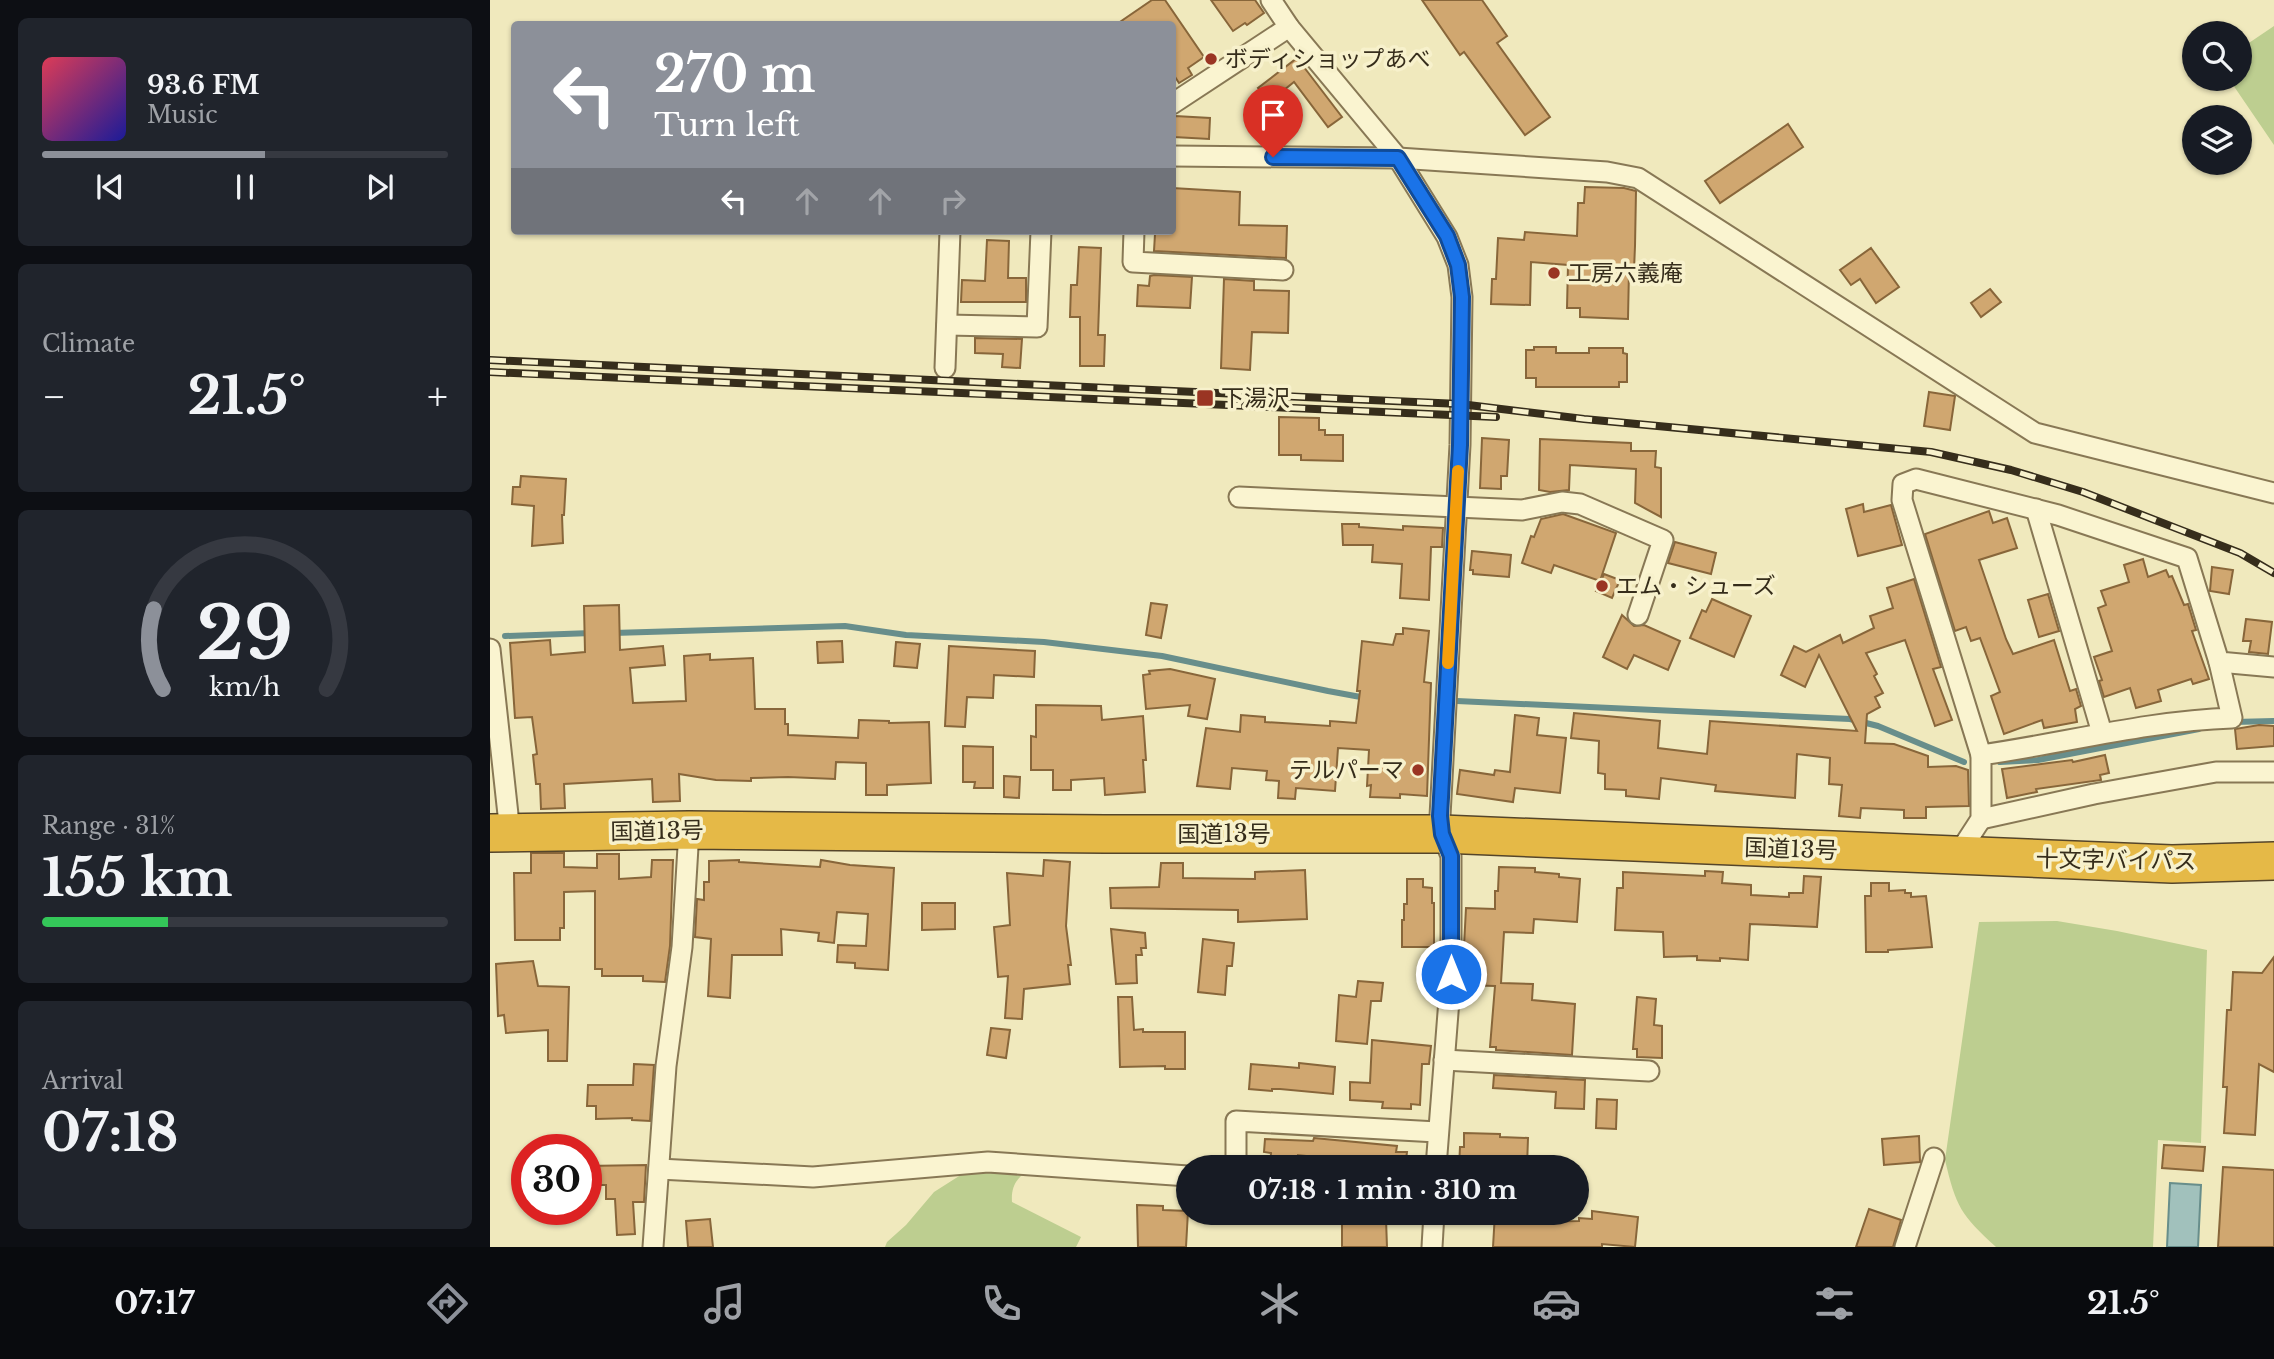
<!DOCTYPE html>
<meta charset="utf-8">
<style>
:root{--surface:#171b24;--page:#20242c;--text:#f1f3f6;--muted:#9ea1a6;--line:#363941;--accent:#8c9099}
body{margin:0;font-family:"Libre Baskerville","Noto Sans JP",serif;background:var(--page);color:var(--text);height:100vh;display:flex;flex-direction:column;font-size:26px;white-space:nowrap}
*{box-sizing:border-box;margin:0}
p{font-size:23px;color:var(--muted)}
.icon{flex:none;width:38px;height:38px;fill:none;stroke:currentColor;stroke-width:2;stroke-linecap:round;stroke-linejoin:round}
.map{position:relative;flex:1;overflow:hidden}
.sheet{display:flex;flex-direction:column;gap:18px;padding:18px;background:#0d0f14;width:490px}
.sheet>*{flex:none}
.hud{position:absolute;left:21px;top:21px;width:665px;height:214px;border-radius:7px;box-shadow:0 2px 5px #0004;background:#8c9099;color:#fff;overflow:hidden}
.tools{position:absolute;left:1692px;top:21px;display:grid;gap:14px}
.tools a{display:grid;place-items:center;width:70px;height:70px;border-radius:50%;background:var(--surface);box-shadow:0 2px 5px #0004;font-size:35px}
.speed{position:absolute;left:21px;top:1134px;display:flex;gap:14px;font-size:35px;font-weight:700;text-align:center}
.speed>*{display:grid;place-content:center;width:91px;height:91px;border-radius:50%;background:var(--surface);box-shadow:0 2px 5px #0004;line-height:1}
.speed .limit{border:10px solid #d22;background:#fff;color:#111}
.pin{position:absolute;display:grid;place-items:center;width:60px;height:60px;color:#fff;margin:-72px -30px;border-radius:50% 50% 50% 0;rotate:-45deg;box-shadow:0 0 7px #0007}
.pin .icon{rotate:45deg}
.me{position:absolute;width:77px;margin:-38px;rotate:0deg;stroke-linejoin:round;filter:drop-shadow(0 0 5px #0008)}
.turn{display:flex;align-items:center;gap:24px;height:147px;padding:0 28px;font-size:32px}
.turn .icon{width:91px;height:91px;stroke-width:2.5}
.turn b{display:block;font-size:49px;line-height:60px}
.lanes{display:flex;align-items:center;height:66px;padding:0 28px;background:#0003;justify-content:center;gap:35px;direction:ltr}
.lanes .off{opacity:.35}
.big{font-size:52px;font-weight:800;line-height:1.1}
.sheet .tile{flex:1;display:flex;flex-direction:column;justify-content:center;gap:10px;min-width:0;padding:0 24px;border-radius:10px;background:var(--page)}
.sheet .dial{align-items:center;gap:0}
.dial svg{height:182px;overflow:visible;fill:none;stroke:var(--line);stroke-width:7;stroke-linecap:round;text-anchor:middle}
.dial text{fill:var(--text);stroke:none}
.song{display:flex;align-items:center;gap:21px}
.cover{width:84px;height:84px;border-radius:10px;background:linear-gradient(135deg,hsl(350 70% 55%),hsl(240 70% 35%))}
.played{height:7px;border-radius:4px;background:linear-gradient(90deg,var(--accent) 55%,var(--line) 55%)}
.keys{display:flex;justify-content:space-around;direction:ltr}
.heat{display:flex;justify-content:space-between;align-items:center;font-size:38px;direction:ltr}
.charge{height:10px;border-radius:5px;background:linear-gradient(90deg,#34c759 31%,var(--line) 0)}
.trip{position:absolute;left:686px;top:1155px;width:413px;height:70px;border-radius:35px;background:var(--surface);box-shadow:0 2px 5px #0004;font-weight:800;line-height:70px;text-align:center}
.dock{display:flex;height:112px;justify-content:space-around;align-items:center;background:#090b0e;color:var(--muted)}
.dock .icon{width:49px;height:49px}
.dock .active{color:var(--accent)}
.dock b{font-size:32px;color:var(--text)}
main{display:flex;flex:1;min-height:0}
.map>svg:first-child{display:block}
.green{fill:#bdce90}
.water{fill:#a1c1bc;stroke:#688e8b;stroke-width:2}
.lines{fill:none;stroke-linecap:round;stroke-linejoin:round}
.stream{stroke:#688e8b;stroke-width:6}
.building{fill:#d0a770;stroke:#88663a;stroke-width:2}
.street-casing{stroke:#887855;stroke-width:23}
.highway-casing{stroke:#55452a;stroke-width:40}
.street{stroke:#faf4d0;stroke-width:19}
.highway{stroke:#e5b947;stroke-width:37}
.rail-casing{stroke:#362d1b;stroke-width:8}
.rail{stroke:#f7f1cc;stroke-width:5;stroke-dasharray:16;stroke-linecap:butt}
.route-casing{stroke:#114b97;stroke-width:18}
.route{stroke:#1a73e8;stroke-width:12}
.slow{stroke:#f59e0b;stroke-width:12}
.poi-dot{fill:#9a3523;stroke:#f7f1cc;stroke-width:2.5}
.labels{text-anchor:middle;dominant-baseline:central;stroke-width:7;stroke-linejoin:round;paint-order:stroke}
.poi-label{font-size:23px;fill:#362d1b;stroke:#f7f1cc;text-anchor:start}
.street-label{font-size:23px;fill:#362d1b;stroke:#f7f1cc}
</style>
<main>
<section class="sheet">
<div class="tile">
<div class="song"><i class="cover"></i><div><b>93.6 FM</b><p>Music</p></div></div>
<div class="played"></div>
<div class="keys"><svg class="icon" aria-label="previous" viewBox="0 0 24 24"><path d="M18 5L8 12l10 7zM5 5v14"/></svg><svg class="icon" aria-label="pause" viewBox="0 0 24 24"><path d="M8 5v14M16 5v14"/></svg><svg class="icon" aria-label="next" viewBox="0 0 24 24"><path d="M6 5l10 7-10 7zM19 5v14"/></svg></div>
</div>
<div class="tile"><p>Climate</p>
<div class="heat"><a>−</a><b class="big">21.5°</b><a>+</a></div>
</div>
<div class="tile dial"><svg viewBox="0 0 100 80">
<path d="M14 69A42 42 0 1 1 86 69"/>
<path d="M14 69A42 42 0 0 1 10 34" stroke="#8c9099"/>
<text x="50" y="56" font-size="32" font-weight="700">29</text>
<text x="50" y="72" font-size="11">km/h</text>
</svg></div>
<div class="tile"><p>Range · 31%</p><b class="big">155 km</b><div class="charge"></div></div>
<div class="tile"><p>Arrival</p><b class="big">07:18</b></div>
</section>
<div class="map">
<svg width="1784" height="1247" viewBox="0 0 1784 1247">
<rect width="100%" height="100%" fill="#f0e9bd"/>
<g class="green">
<polygon points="1784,26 1784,145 1739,79 1750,79 1750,49"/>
<path d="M1567,921l60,10 90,19 -6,193 -43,-3 -5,107h-157c-35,-32 -40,-40 -51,-87l34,-238z"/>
<path d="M538,1170c-12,9 -17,17 -16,32l69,35 -5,10h-191l2,-5 19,-17 28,-33 33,-21z"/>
</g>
<polygon class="water" points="1680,1183 1711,1185 1708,1247 1677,1247"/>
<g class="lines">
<g class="stream">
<polyline points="123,633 355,626 416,635 554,642 672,656 838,691 876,698"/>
<polyline points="15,636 102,633"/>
<polyline points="967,701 1360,719 1388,726 1474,762"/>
<polyline points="1744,722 1784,721"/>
<polyline points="1510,762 1548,760 1709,729"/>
</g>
</g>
<g class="building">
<polygon points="662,0 675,0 714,57 698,68 702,75 689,83 685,77 682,79 682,24 627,24"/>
<polygon points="721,0 765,0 774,13 757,25 755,23 743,31"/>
<polygon points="932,0 992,0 1017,36 1007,43 1060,117 1035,135 974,52 970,55"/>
<polygon points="807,58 852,117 838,127 804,82 779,102 768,88"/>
<polygon points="685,116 720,118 719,139 684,137"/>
<polygon points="1298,124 1313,147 1230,203 1215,181"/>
<polygon points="1095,187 1134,188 1146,191 1145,246 1144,270 1139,270 1138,319 1090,317 1090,308 1077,308 1078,265 1041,262 1040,305 1001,304 1002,279 1006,279 1008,238 1034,240 1035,232 1087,236 1088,203 1094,203"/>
<polygon points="682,188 750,192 749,225 797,226 796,258 664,251 665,234 672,234 672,231 682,231"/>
<polygon points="497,240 519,241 518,278 536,278 536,302 471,302 472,280 495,281"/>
<polygon points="589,247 611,248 608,335 615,335 614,366 590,366 590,317 580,317 581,285 587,285"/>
<polygon points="1381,248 1409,287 1386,303 1370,279 1361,285 1350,270"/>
<polygon points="664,275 702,277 700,308 647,306 648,285 659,286 660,276"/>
<polygon points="734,279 764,281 764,290 799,291 798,333 762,332 760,370 731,368"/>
<polygon points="1500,289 1511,302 1491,317 1481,303"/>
<polygon points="485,338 532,339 530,368 512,367 513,354 485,353"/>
<polygon points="1044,347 1066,347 1066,353 1099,353 1099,348 1133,348 1133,353 1137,354 1137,382 1129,382 1129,387 1046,387 1046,378 1036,378 1036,350 1044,350"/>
<polygon points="1439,392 1465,396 1460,430 1434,426"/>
<polygon points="789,417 829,418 829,430 835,430 835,435 853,435 853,461 811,460 811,455 789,455"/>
<polygon points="992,438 1019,440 1017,476 1011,476 1011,489 990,488"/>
<polygon points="1050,439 1141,443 1141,451 1166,451 1165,467 1171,468 1171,517 1145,503 1146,469 1080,465 1079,490 1060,492 1049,490"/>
<polygon points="31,476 76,479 74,515 72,515 73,543 42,546 44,506 22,504 23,487 30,487"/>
<polygon points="1373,504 1374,512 1401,505 1412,545 1368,556 1356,509"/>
<polygon points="1499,511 1503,523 1517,518 1527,548 1489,560 1516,639 1523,654 1564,640 1580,691 1586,689 1591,706 1585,709 1587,722 1554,728 1552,720 1514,734 1501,696 1510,692 1490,638 1481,641 1476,627 1465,631 1435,534"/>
<polygon points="1073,514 1126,533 1110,581 1064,565 1061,573 1032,563 1041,536 1044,537 1051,519"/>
<polygon points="852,524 869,524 869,527 913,530 913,526 953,528 952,547 941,547 939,600 910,598 912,564 882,562 883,545 853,545"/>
<polygon points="1185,542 1226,553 1221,574 1178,563"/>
<polygon points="982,551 1021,555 1019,577 983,574 983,570 980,570"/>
<polygon points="1653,559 1658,577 1676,570 1679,577 1682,576 1694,605 1698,604 1706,630 1702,631 1719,679 1703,684 1701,679 1668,690 1671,701 1646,708 1640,688 1614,697 1609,681 1612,680 1604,657 1622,651 1608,608 1616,605 1611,591 1639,582 1634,565"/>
<polygon points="1722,567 1743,570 1739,594 1720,591"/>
<polygon points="1114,574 1130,580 1122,598 1106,591"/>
<polygon points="1424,579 1451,667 1443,669 1462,720 1445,726 1415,640 1376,653 1387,674 1384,676 1393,693 1385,697 1390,707 1377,714 1375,743 1404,744 1438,756 1438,767 1466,766 1478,770 1479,806 1436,807 1436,818 1414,818 1414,810 1371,808 1370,818 1349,816 1352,785 1339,784 1340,758 1307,754 1305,798 1225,791 1226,785 1171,778 1169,799 1136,796 1136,790 1115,789 1115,774 1108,773 1109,741 1081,738 1084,713 1170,721 1168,748 1217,754 1220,721 1367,731 1329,655 1315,687 1291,675 1304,646 1316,652 1350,635 1353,643 1384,628 1380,616 1403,608 1397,588"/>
<polygon points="1558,594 1569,631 1549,637 1538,600"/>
<polygon points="1222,599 1261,616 1244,657 1200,638 1212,610 1216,612"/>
<polygon points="661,603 677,605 671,638 656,635"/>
<polygon points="129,605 130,650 173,646 175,665 140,668 143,703 196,701 194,656 220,654 220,660 263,658 265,709 295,709 295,724 298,724 298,735 368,738 369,720 399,721 399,723 439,722 441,783 397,785 397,795 376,795 376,763 346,762 345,779 298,777 261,778 261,781 226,780 189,774 190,801 163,802 162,779 74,784 75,808 51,809 50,784 46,784 43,755 47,754 42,717 25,718 20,643 60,640 61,655 95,652 94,606"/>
<polygon points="1132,615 1144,626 1154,625 1190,641 1178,670 1144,655 1137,669 1113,657"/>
<polygon points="1756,619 1782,622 1778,654 1759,652 1761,641 1753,641"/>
<polygon points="913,628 939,631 934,682 941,683 937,796 910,794 910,798 880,797 881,785 877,786 879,750 848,748 845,791 806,788 805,799 788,798 789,781 776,780 777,771 742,768 740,789 707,786 716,728 750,732 751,715 775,717 775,722 840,726 840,721 866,723 870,691 867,691 872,641 903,645 906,634 913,634"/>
<polygon points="352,641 353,662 328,663 327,642"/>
<polygon points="406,642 430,644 427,668 404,666"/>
<polygon points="459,646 545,651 544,677 504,675 503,698 477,697 475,727 455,726"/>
<polygon points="680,669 725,679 717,719 698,716 700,705 656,709 653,675 660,674 659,671"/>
<polygon points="546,705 611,706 612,720 653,716 656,760 653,760 655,792 615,795 614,778 581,780 581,790 563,790 563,770 541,770 541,736 546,737"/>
<polygon points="1025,715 1049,718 1047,735 1076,738 1070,793 1025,788 1023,802 967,794 970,770 1004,775 1005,770 1020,772"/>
<polygon points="1769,725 1784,726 1784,746 1747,749 1745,729"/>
<polygon points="473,746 503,747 503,788 484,788 485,782 473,782"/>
<polygon points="1615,755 1619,773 1610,775 1611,780 1546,789 1547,792 1517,798 1512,769 1582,760 1583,762"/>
<polygon points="514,776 530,777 529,798 514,797"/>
<polygon points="41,853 74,853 74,867 107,868 107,854 129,854 129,879 161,877 162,860 183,860 180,946 175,982 153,981 153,976 112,976 112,969 105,969 105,891 74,892 74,928 70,928 70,940 25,940 24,873 41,873"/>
<polygon points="249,860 249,862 330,867 331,860 360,865 404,868 398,970 365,968 365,963 347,962 348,945 376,946 378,914 347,912 344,943 328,941 329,933 291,929 292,955 242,955 240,998 218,996 221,939 205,937 207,899 214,900 214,882 219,882 219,861"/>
<polygon points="554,860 580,862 576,926 581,965 578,965 580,984 534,989 532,1019 515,1018 518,976 508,977 504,927 520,925 517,873 553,876"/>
<polygon points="671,863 693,863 693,878 765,879 765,872 815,870 817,919 748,922 748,910 621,908 620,888 669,887"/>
<polygon points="1009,867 1045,868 1045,872 1069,874 1069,877 1090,879 1087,922 1044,919 1043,933 1014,932 1011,983 1043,984 1042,1000 1085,1004 1082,1055 1006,1050 1006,1047 1000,1047 1005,986 972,985 976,908 1005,909 1005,891 1008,891"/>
<polygon points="1215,871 1233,872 1232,883 1261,885 1261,895 1299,897 1299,893 1313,893 1314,876 1331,877 1327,927 1260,924 1258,960 1230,958 1230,961 1207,960 1207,956 1174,957 1173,932 1125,930 1127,888 1133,888 1133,872 1215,876"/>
<polygon points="917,879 933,879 933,887 942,888 942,903 944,903 944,947 912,947 912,920 914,920 914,904 917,904"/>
<polygon points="1381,883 1399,883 1399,891 1415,890 1415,893 1421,893 1421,897 1436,896 1442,947 1398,950 1398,952 1376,952 1375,896 1381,896"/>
<polygon points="432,903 465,903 465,929 432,930"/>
<polygon points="621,929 655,933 656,948 651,948 652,955 646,955 647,983 626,984"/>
<polygon points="713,939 744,943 742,966 737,966 735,995 708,992"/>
<polygon points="1784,957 1784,1072 1769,1064 1765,1135 1734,1133 1737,1087 1733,1087 1737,1010 1741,1010 1743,972 1772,973"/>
<polygon points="43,961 48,986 79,987 77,1061 58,1061 58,1030 16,1033 14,1015 8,1016 6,964"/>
<polygon points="868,981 893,983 891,1001 881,1001 877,1044 846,1041 849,995 866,997"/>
<polygon points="628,997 642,997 644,1030 653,1029 653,1032 695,1032 695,1069 675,1069 675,1066 630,1067"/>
<polygon points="1147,997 1166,999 1164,1025 1172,1026 1172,1058 1147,1057 1147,1049 1143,1049"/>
<polygon points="501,1028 520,1030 516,1058 497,1055"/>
<polygon points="882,1040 941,1046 939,1064 932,1064 930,1105 921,1104 921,1109 892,1108 893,1102 860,1100 860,1082 880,1083"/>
<polygon points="809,1063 845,1067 843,1094 790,1089 782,1089 782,1091 759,1089 761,1064 809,1068"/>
<polygon points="144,1064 164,1065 160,1121 142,1120 142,1118 106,1119 106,1106 97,1106 98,1085 143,1085"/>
<polygon points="1004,1075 1095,1080 1094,1109 1065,1108 1066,1092 1003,1088"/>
<polygon points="1107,1099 1127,1100 1126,1129 1106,1128"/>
<polygon points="974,1133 1010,1134 1010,1137 1038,1138 1037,1167 969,1167 970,1147 974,1147"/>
<polygon points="1429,1136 1430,1162 1394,1165 1392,1139"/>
<polygon points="824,1138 907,1146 906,1152 917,1152 915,1167 843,1167 844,1159 808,1155 808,1167 780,1167 781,1153 774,1152 775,1139 823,1141"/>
<polygon points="1674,1145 1715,1147 1713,1171 1672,1168"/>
<polygon points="156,1165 154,1202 143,1202 145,1234 127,1235 125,1199 116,1199 116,1185 96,1185 96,1166"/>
<polygon points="1733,1167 1784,1170 1784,1247 1728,1247"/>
<polygon points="647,1205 673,1206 673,1210 698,1211 696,1247 648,1247"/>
<polygon points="1379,1209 1411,1220 1403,1247 1366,1247"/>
<polygon points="1102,1211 1148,1217 1145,1247 1112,1244 1112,1247 1003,1247 1005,1213 1034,1213 1034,1222 1089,1221 1089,1218 1102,1219"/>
<polygon points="220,1219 223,1247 198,1247 196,1221"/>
<polygon points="852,1219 896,1219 897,1247 852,1247"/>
</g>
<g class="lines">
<defs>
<g id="street">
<polyline points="781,0 799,27 908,158 957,237 968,265 972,297 970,445 950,816 952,834 961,856 961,974 946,1167"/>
<polyline points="682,104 799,27"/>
<polyline points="682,156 908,158 1117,172 1148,178 1545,433 1784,493"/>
<polyline points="644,231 643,262 793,270"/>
<polyline points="457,325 547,327 551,231"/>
<polyline points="455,368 460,231"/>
<polyline points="749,497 1032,510 1072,502 1090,504 1173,540 1148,615"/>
<polyline points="1546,509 1612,733"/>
<polyline points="0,649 20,833"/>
<polyline points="1491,755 1412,500 1413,484 1426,479 1568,515 1697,558 1729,662 1784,667"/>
<polyline points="1491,819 1604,794 1726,772 1784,772"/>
<path d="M1467,856l24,-37v-64c84,-12 166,-34 251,-37l-13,-56"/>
<polyline points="954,1060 1159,1071"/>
<polyline points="746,1167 746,1121 947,1132"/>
<polyline points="169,1169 323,1177 498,1162 698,1176"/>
<polyline points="163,1247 176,1066 192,947 199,830"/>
<polyline points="942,1247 944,1213"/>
<polyline points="1415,1247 1444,1158"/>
</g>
<polyline id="highway" points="0,833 199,830 615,834 952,834 1682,864 1784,861"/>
</defs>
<use href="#street" class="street-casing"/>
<use href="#highway" class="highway-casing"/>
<use href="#street" class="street"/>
<use href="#highway" class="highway"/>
<defs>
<g id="rail">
<polyline points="0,360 970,404 1094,419 1441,452 1521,470 1593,492 1750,553 1784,573"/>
<polyline points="0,372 1006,417"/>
</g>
</defs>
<use href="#rail" class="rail-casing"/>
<use href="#rail" class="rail"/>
</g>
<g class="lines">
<defs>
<polyline id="route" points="783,157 908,158 957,236 968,265 972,297 970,445 950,816 952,834 961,856 961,974"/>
</defs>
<use href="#route" class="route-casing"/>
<use href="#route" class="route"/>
<polyline class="slow" points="958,663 968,471"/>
</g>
<g class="poi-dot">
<circle cx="721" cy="59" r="7"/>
<circle cx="1064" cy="273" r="7"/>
<rect x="706" y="389" width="18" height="18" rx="3.5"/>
<circle cx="1112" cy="586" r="7"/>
<circle cx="928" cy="770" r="7"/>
</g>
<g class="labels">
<g class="poi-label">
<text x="735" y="59">ボディショップあべ</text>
<text x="1078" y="273">工房六義庵</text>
<text x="731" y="398">下湯沢</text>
<text x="1126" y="586">エム・シューズ</text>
<text x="914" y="770" text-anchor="end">テルパーマ</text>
</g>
<g class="street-label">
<text transform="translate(167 831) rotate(-1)">国道13号</text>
<text x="734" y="834">国道13号</text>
<text transform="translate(1301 849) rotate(2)">国道13号</text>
<text transform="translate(1626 860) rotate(1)">十文字バイパス</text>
</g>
</g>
</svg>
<div class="tools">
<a><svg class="icon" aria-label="search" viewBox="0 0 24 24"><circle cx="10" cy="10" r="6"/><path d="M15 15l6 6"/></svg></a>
<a><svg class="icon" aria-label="layers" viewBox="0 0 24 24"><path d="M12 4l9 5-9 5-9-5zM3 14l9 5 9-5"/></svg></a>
</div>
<div class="speed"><div class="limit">30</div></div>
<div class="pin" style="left:783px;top:157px;background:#d93025"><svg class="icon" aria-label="arrive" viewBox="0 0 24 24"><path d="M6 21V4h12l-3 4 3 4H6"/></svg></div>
<svg class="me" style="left:961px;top:974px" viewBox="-20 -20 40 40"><circle r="17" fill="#1a73e8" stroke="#fff" stroke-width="3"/><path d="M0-11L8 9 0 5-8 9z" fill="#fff"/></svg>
<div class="trip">07:18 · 1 min · 310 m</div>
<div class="hud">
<div class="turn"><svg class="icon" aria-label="left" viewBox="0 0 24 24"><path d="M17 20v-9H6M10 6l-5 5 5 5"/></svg><div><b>270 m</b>Turn left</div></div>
<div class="lanes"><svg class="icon" aria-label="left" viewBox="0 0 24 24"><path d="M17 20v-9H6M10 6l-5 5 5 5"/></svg><svg class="icon off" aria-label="ahead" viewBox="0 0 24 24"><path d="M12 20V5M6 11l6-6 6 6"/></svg><svg class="icon off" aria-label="ahead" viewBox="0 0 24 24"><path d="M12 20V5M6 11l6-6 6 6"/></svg><svg class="icon off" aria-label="right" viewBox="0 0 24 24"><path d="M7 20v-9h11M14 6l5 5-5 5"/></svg></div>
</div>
</div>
</main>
<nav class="dock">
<b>07:17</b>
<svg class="icon active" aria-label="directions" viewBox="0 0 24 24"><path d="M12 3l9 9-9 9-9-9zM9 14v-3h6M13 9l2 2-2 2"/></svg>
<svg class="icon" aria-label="music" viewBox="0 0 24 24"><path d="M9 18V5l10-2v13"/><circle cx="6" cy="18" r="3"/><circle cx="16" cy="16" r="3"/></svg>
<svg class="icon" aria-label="phone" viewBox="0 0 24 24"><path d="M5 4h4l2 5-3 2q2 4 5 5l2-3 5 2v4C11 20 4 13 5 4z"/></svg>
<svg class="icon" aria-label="climate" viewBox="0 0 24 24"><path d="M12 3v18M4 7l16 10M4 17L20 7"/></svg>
<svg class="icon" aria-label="car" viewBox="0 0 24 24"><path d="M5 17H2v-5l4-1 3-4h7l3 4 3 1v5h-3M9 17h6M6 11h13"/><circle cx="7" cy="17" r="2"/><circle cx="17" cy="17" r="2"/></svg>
<svg class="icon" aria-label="filters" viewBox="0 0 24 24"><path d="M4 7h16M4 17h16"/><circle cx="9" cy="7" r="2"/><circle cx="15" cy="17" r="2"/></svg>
<b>21.5°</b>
</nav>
